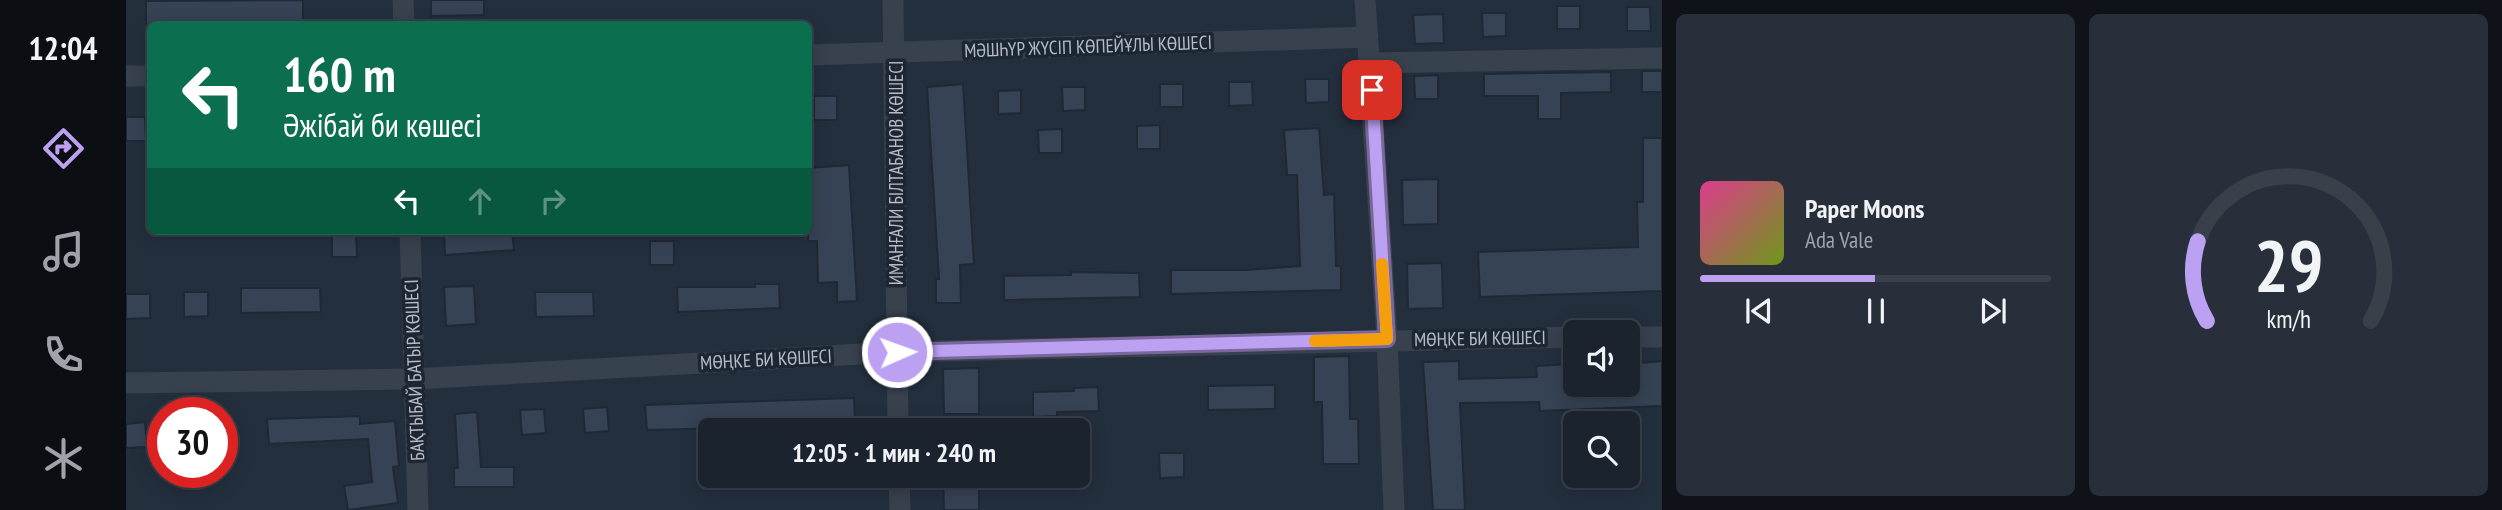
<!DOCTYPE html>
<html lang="ru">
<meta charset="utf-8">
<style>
:root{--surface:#1b232e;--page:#282f3a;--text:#f1f3f6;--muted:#a0a4aa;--line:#39404a;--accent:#bca0f2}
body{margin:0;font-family:"PT Sans Narrow",sans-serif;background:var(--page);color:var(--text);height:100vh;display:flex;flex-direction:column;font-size:26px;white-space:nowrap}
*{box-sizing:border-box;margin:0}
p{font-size:23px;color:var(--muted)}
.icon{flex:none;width:38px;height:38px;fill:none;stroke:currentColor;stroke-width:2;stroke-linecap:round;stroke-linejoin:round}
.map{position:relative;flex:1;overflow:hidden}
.panel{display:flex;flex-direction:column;gap:14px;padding:14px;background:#0f1319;width:840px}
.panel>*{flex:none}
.top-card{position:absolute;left:21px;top:21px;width:665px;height:214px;border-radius:10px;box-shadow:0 4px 18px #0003,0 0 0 2px var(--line);background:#0b6e4f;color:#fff;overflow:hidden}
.controls{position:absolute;left:1437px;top:320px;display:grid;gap:14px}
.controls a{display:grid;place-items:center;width:77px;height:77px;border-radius:10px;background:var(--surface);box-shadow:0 4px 18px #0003,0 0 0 2px var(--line);font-size:35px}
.speed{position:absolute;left:21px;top:397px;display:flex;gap:14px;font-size:35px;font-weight:700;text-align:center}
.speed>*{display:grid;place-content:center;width:91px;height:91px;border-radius:50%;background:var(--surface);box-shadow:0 4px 18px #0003,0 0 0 2px var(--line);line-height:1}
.speed .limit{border:10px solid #d22;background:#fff;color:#111}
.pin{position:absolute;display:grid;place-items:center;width:60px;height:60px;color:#fff;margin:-30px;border-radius:14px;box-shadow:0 4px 10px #0006}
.me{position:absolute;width:77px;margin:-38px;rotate:88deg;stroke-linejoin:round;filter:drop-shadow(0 0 5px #0008)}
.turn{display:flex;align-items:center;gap:24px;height:147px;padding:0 21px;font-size:32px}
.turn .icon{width:91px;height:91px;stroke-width:2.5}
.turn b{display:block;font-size:49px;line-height:60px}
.lanes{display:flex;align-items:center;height:66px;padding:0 21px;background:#0003;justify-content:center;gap:35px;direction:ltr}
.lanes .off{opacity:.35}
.panel .tile{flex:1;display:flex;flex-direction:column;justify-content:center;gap:10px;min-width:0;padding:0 24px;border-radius:10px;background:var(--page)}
.panel .dial{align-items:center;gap:0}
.dial svg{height:182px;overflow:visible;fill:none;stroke:var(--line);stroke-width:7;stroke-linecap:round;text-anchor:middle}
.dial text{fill:var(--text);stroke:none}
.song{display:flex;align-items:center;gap:21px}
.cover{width:84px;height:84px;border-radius:10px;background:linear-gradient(135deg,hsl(330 70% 55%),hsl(80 70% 35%))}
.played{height:7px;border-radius:4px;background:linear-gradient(90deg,var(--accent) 50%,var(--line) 50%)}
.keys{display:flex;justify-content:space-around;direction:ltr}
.panel .tiles{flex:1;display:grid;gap:14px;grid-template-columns:repeat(2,1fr)}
.trip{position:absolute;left:572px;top:418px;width:392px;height:70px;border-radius:10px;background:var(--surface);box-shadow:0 4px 18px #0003,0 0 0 2px var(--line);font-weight:800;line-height:70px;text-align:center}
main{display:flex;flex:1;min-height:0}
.dock{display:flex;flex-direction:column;width:126px;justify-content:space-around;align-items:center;background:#0b0e12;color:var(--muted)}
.dock .icon{width:49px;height:49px}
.dock .on{color:var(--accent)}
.dock b{font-size:32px;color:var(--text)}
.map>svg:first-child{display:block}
.building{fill:#364354;stroke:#1f2835;stroke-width:2}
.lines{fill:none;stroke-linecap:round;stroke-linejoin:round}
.street{stroke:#38414e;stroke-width:21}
.route-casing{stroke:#7a689d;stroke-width:18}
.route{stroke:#bca0f2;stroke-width:12}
.slow{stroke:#f59e0b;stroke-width:12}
.labels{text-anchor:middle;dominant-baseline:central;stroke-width:7;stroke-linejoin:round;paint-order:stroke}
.street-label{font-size:19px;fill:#b4bcc9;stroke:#1d2633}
</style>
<main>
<nav class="dock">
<b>12:04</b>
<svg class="icon on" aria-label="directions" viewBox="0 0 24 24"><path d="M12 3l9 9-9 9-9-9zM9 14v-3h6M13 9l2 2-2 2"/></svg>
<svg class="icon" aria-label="music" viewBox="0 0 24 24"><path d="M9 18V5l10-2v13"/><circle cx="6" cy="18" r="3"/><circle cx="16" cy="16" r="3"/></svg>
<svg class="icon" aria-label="phone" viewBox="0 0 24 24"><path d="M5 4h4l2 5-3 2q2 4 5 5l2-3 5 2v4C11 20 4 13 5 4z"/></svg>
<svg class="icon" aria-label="climate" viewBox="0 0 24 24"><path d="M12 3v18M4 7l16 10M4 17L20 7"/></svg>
</nav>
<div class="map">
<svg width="1536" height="510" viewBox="0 0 1536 510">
<rect width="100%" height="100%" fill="#242f3e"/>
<g class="building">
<polygon points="177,0 177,21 20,24 20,1"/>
<polygon points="305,0 358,0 358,15 305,16"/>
<rect x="1431" y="6" width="23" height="23"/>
<polygon points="1501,7 1524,7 1525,31 1501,31"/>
<polygon points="1356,13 1380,13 1380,36 1357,37"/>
<polygon points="1317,14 1318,43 1289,44 1287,15"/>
<rect x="1516" y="71" width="20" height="21"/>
<polygon points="1485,72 1485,92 1435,93 1435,119 1412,119 1412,96 1358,96 1358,74"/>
<polygon points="1312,75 1312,99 1289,99 1288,76"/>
<polygon points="1179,79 1203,79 1203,102 1180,103"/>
<polygon points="1103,82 1126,82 1127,105 1103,106"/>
<polygon points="837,84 848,264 834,265 835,303 810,303 810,279 813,279 801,87"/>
<rect x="1034" y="84" width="23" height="23"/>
<polygon points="936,87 959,87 959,110 937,111"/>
<polygon points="895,90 895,113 872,114 872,91"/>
<rect x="688" y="96" width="23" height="24"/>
<polygon points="0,117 19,117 20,141 0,141"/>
<polygon points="1034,125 1034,149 1011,149 1011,126"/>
<polygon points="1193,128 1198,195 1208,194 1210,266 1215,266 1215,290 1045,294 1045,270 1120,270 1174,266 1171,175 1161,175 1158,130"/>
<polygon points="936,129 936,153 913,153 912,130"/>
<polygon points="1517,138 1536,138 1536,291 1354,297 1352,252 1512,247 1511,202 1517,202"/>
<polygon points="723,165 731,301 711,302 711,282 692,283 691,241 682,241 682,168"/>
<polygon points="1312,179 1312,224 1277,225 1276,180"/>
<polygon points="318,231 386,231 388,250 319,255"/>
<polygon points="230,232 231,257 206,257 206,233"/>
<rect x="524" y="241" width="24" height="24"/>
<polygon points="1316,263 1317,308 1282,309 1281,264"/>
<polygon points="945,272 1013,273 1014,297 878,300 878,276 945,275"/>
<polygon points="629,284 653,284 654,308 552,312 551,287 629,287"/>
<polygon points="348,286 350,324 320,326 318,287"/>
<polygon points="115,288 194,288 195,312 115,313"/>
<polygon points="58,292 82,292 82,316 58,317"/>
<polygon points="409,292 467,292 468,316 410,317"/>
<polygon points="0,294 24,294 24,318 0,319"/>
<polygon points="1223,356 1224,419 1232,419 1233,464 1197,464 1196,402 1188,402 1188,357"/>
<polygon points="1333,361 1333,379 1411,377 1410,366 1446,364 1447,385 1502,385 1502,364 1536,361 1536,406 1414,411 1413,402 1334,403 1339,510 1307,510 1297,362"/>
<polygon points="853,368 853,414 818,414 817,369"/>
<polygon points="1149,385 1149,409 1082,410 1082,386"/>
<polygon points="972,387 973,411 931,412 931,416 907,417 907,392 948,391 948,388"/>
<polygon points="728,398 729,425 521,430 519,405"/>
<polygon points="481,407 483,431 459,433 457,409"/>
<polygon points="418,409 420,433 396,435 394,410"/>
<polygon points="351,412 355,467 388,467 388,487 328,487 328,468 332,468 329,414"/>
<polygon points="234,416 234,424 269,421 273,466 267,467 272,503 222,510 218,486 246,482 242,439 143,444 141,419"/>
<polygon points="19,422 21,447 0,448 0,424"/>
<polygon points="1033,453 1058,453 1058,477 1034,478"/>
<polygon points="817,476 853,476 853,510 818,510"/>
</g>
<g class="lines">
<g class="street">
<polyline points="277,0 278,24"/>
<polyline points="767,0 772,430"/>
<polyline points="1239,0 1261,339 1268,510"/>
<polyline points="682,55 1242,37"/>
<polyline points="1244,63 1536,58"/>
<polyline points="0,76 24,76"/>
<polyline points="284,231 292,510"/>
<polyline points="1502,337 1536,337"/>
<polyline points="0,383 288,379 770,352 1449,337"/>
<polyline points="773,476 774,510"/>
</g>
</g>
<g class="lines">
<defs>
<polyline id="route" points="771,352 1261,339 1246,90"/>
</defs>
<use href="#route" class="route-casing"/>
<use href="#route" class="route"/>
<polyline class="slow" points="1189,341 1261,339 1256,264"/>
</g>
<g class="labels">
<g class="street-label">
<text transform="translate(962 46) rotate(-2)">МӘШҺҮР ЖҮСІП КӨПЕЙҰЛЫ КӨШЕСІ</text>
<text transform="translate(770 173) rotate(-90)">ИМАНҒАЛИ БІЛТАБАНОВ КӨШЕСІ</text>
<text transform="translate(1354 338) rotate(-1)">МӨҢКЕ БИ КӨШЕСІ</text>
<text transform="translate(640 359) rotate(-3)">МӨҢКЕ БИ КӨШЕСІ</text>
<text transform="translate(288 370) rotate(-92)">БАҚТЫБАЙ БАТЫР КӨШЕСІ</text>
</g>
</g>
</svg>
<div class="controls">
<a><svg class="icon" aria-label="sound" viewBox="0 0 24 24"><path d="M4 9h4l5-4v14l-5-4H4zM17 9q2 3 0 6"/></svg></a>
<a><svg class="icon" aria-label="search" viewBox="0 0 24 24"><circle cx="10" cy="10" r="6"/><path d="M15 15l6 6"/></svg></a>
</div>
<div class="speed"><div class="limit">30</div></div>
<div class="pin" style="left:1246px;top:90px;background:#d93025"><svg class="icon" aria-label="arrive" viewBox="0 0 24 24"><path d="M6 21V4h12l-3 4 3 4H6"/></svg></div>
<svg class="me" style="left:771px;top:352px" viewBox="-20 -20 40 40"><circle r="17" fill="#bca0f2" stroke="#fff" stroke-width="3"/><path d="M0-11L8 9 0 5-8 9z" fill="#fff"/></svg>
<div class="trip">12:05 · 1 мин · 240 m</div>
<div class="top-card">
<div class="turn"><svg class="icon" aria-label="left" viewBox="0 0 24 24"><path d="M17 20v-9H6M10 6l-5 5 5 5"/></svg><div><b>160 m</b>Әжібай би көшесі</div></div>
<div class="lanes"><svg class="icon" aria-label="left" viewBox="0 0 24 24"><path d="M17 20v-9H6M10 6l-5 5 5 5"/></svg><svg class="icon off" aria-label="ahead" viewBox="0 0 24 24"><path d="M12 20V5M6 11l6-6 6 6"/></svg><svg class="icon off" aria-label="right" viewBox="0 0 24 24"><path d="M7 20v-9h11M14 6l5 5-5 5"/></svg></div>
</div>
</div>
<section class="panel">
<div class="tiles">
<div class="tile">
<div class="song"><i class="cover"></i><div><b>Paper Moons</b><p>Ada Vale</p></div></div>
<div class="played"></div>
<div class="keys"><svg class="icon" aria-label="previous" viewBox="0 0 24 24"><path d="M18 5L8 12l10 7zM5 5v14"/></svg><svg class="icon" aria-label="pause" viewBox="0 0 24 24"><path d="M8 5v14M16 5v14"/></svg><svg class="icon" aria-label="next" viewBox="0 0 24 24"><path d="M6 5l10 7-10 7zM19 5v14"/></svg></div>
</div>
<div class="tile dial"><svg viewBox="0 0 100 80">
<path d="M14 69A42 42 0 1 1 86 69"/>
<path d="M14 69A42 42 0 0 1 10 34" stroke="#bca0f2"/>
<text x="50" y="56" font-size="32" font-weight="700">29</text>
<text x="50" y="72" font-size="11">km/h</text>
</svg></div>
</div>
</section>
</main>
